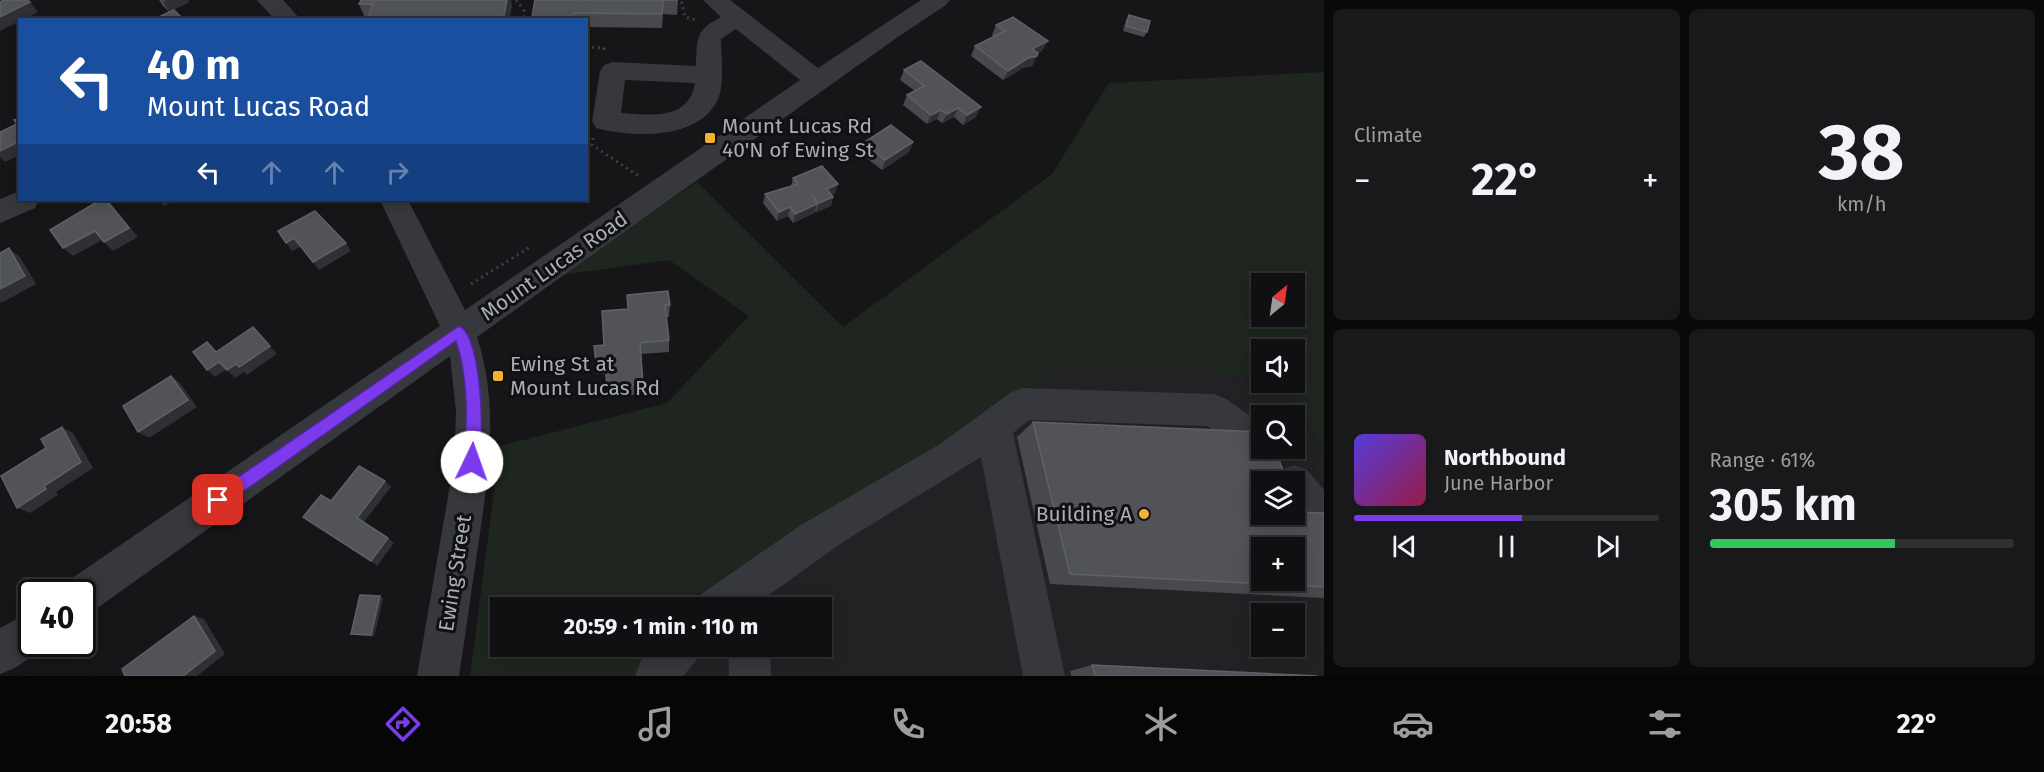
<!DOCTYPE html>
<meta charset="utf-8">
<style>
:root{--surface:#101012;--page:#19191b;--text:#f1f3f6;--muted:#9c9d9f;--line:#303032;--accent:#7c3aed}
body{margin:0;font-family:"Fira Sans",sans-serif;background:var(--page);color:var(--text);height:100vh;display:flex;flex-direction:column;font-size:22px;white-space:nowrap}
*{box-sizing:border-box;margin:0}
p{font-size:20px;color:var(--muted)}
.icon{flex:none;width:33px;height:33px;fill:none;stroke:currentColor;stroke-width:2;stroke-linecap:round;stroke-linejoin:round}
.map{position:relative;flex:1;overflow:hidden}
.drawer{display:flex;flex-direction:column;gap:9px;padding:9px;background:#09090a;width:720px}
.drawer>*{flex:none}
.top-card{position:absolute;left:18px;top:18px;width:570px;height:183px;border-radius:0px;box-shadow:0 3px 15px #0003,0 0 0 2px var(--line);background:#1a4fa0;color:#fff;overflow:hidden}
.needle{width:39px;rotate:29deg}
.buttons{position:absolute;left:1251px;top:273px;display:grid;gap:12px}
.buttons a{display:grid;place-items:center;width:54px;height:54px;border-radius:0px;background:var(--surface);box-shadow:0 3px 15px #0003,0 0 0 2px var(--line);font-size:30px}
.speed{position:absolute;left:18px;top:579px;display:flex;gap:12px;font-size:30px;font-weight:700;text-align:center}
.speed>*{display:grid;place-content:center;width:78px;height:78px;border-radius:50%;background:var(--surface);box-shadow:0 3px 15px #0003,0 0 0 2px var(--line);line-height:1}
.speed .limit{border:3px solid #111;border-radius:9px;background:#fff;color:#111}
.pin{position:absolute;display:grid;place-items:center;width:51px;height:51px;color:#fff;margin:-26px;border-radius:12px;box-shadow:0 3px 9px #0006}
.me{position:absolute;width:66px;margin:-33px;rotate:3deg;stroke-linejoin:round;filter:drop-shadow(0 0 4px #0008)}
.turn{display:flex;align-items:center;gap:21px;height:126px;padding:0 30px;font-size:27px}
.turn .icon{width:78px;height:78px;stroke-width:2.5}
.turn b{display:block;font-size:42px;line-height:51px}
.lanes{display:flex;align-items:center;height:57px;padding:0 30px;background:#0003;justify-content:center;gap:30px;direction:ltr}
.lanes .off{opacity:.35}
.big{font-size:45px;font-weight:700;line-height:1.1}
.drawer .widget{flex:1;display:flex;flex-direction:column;justify-content:center;gap:9px;min-width:0;padding:0 21px;border-radius:9px;background:var(--page)}
.drawer .dial{align-items:center;gap:0}
.dial b{font-size:78px;line-height:1}
.song{display:flex;align-items:center;gap:18px}
.cover{width:72px;height:72px;border-radius:9px;background:linear-gradient(135deg,hsl(250 70% 55%),hsl(340 70% 35%))}
.played{height:6px;border-radius:3px;background:linear-gradient(90deg,var(--accent) 55%,var(--line) 55%)}
.keys{display:flex;justify-content:space-around;direction:ltr}
.heat{display:flex;justify-content:space-between;align-items:center;font-size:33px;direction:ltr}
.charge{height:9px;border-radius:4px;background:linear-gradient(90deg,#34c759 61%,var(--line) 0)}
.drawer .tiles{flex:1;display:grid;gap:9px;grid-template-columns:repeat(2,1fr)}
.trip{position:absolute;left:490px;top:597px;width:342px;height:60px;border-radius:0px;background:var(--surface);box-shadow:0 3px 15px #0003,0 0 0 2px var(--line);font-weight:700;line-height:60px;text-align:center}
.menu{display:flex;height:96px;justify-content:space-around;align-items:center;background:#060607;color:var(--muted)}
.menu .icon{width:42px;height:42px}
.menu .on{color:var(--accent)}
.menu b{font-size:27px;color:var(--text)}
main{display:flex;flex:1;min-height:0}
.map>svg:first-child{display:block}
.built{fill:#222225;fill-rule:evenodd}
.green{fill:#1e261f;fill-rule:evenodd}
.lines{fill:none;stroke-linecap:round;stroke-linejoin:round}
.path{stroke:#3d3f44;stroke-width:3;stroke-dasharray:2 4;stroke-linecap:butt}
.minor{fill:#37383d;fill-rule:evenodd}
.wall{fill:#47494d}
.shaded-wall{fill:#2f3033}
.building{fill:#525359;stroke:#5f6168;stroke-width:1.5;fill-rule:evenodd}
.route{fill:#7c3aed;stroke:#51269a;stroke-width:1.5}
.poi-dot{fill:#f2b134;stroke:#111113;stroke-width:2}
.labels{text-anchor:middle;dominant-baseline:central;stroke-width:6;stroke-linejoin:round;paint-order:stroke}
.poi-label{font-size:21px;fill:#a8adb8;stroke:#111113;text-anchor:start}
.street-label{font-size:21px;fill:#a8adb8;stroke:#111113}
</style>
<main>
<div class="map">
<svg width="1324" height="676" viewBox="0 0 1324 676">
<rect width="100%" height="100%" fill="#161618"/>
<path class="built" d="M1070,363l189,14 3,5 3,1 29,33h-32v32h32v-32l30,32v228h-632l-1,-29 131,-1v-38l-131,-1v-10zM1262,482h32v32h-32zM1262,548h32v32h-32zM1262,614h32v32h-32z"/>
<path class="green" d="M1324,72v376l-59,-65 29,-1v-32h-32l-1,29 -2,-2 -189,-14 -378,234 -1,10 -190,1v38l190,1 1,29h-222l30,-230 167,-43 82,-87 -80,-56 -108,15 136,-93 146,145 209,-153 57,-91zM1262,284h32v32h-32z"/>
<g class="lines">
<g class="path">
<polyline points="516,0 524,11 524,20"/>
<polyline points="675,0 682,3 685,17 696,20"/>
<polyline points="586,47 604,48 603,53"/>
<polyline points="593,138 592,145 640,177"/>
<polyline points="586,146 592,145"/>
<polyline points="471,284 530,247"/>
</g>
<g class="minor">
<polygon points="257,0 283,0 301,20 275,20"/>
<path d="M703,0h27l88,68 103,-68h29l-4,5 -51,34 -418,298c22,67 12,134 2,203 -7,45 -13,91 -20,136h-42l37,-214 2,-51 -6,-55 -354,253 -14,6v-23h-19l5,-11 372,-255 -60,-126h28l57,110 335,-230 -64,-51 -15,10c0,18 4,43 -3,60 -18,41 -85,39 -122,29l-4,-7 8,-50 4,-6 9,-3 83,4c1,-27 -1,-36 25,-49zM625,80l70,3c-6,38 -45,32 -74,30z"/>
<polygon points="20,191 20,200 39,200 35,208 0,223 0,199"/>
<polygon points="1022,388 1214,394 1226,399 1262,424 1262,448 1278,448 1275,457 1262,462 1249,457 1208,426 1029,420 1013,433 1065,676 1023,676 981,457 843,542 751,608 695,608 701,594 801,525 940,444 1010,393"/>
<path d="M1294,465l13,5 17,20v47c-30,-13 -30,-26 -30,-55h-18l5,-12z"/>
<polygon points="32,611 32,644 47,644 47,646 15,668 0,674 0,628"/>
<polygon points="653,646 702,646 696,661 683,676 635,676 641,661"/>
<polygon points="728,646 770,646 771,676 729,676"/>
</g>
</g>
<g class="wall">
<polygon points="159,0 188,0 189,2 169,12 163,6"/>
<polygon points="535,0 678,0 677,15 663,14 662,28 586,27 586,20 532,20 532,17"/>
<polygon points="359,4 512,5 509,20 369,20 368,18 365,18"/>
<polygon points="1129,15 1147,32 1144,37 1123,31 1126,20"/>
<polygon points="996,25 1042,51 1038,53 1032,66 1023,68 1003,80 971,56 975,46 994,37 992,35"/>
<polygon points="904,70 976,117 963,125 954,117 942,123 937,119 927,124 903,105 907,95 915,91 900,80"/>
<polygon points="913,142 909,152 882,170 860,153 863,143"/>
<polygon points="793,178 835,193 832,195 833,197 831,206 816,212 815,211 814,213 793,223 788,216 777,221 763,203 765,194 791,186"/>
<polygon points="670,305 669,317 666,317 669,340 669,352 641,354 644,394 608,397 606,374 597,374 596,363 604,345 602,311"/>
<polygon points="1033,422 1262,514 1324,513 1324,598 1050,584 1017,437"/>
<polygon points="383,598 374,636 355,635 351,634"/>
<polygon points="1092,665 1317,676 1071,676 1070,671"/>
</g>
<g class="shaded-wall">
<polygon points="166,0 188,0 189,2 169,12 163,2"/>
<polygon points="507,0 511,0 512,5 509,20 503,20"/>
<polygon points="30,2 38,12 23,20 20,20 20,21 0,31 0,17"/>
<polygon points="1048,41 1042,51 1029,58 1037,56 1032,66 1023,68 1003,80 1008,71 1032,49"/>
<polygon points="587,89 589,103 586,119 586,95"/>
<polygon points="981,107 976,117 963,125 967,115"/>
<polygon points="958,108 954,117 942,123 947,114"/>
<polygon points="941,110 937,119 927,124 931,115"/>
<polygon points="20,141 20,155 5,162 0,157 0,151"/>
<polygon points="913,142 909,152 882,170 885,160"/>
<polygon points="838,184 835,193 824,198 827,189"/>
<polygon points="833,197 831,206 816,212 819,203"/>
<polygon points="107,200 113,206 138,237 113,251 104,242"/>
<polygon points="159,200 176,200 164,206"/>
<polygon points="817,204 814,213 793,223 795,214"/>
<polygon points="790,207 788,216 777,221 779,212"/>
<polygon points="95,231 104,239 73,256 63,248"/>
<polygon points="294,238 300,247 292,251 286,243"/>
<polygon points="346,243 351,251 319,270 313,262"/>
<polygon points="9,248 20,257 36,284 1,303 0,302 0,289"/>
<polygon points="253,327 277,354 247,375 244,372 235,378 227,370 236,364"/>
<polygon points="219,362 227,369 215,377 207,370"/>
<polygon points="171,376 180,383 197,407 149,438 138,432"/>
<polygon points="62,427 73,433 93,468 56,492 58,495 30,513 17,508 44,486"/>
<polygon points="385,481 391,487 363,523 357,518"/>
<polygon points="388,538 394,543 377,566 371,561"/>
<polygon points="380,596 383,598 374,636 371,635"/>
<polygon points="194,616 204,619 225,654 197,676 183,676"/>
</g>
<g class="building">
<polygon points="4,0 27,0 30,2 0,17 0,2"/>
<polygon points="361,0 507,0 503,20 403,20 404,18 368,18 373,4 359,4"/>
<polygon points="535,0 678,0 663,0 662,14 574,13 574,18 532,17"/>
<polygon points="174,10 184,20 152,20"/>
<polygon points="1129,15 1150,21 1147,32 1126,26"/>
<polygon points="1013,17 1048,41 1032,49 1038,53 1037,56 1028,58 1008,71 975,46 1005,31 996,25"/>
<polygon points="921,61 981,107 967,115 958,108 947,114 941,110 931,115 907,95 924,86 904,70"/>
<polygon points="20,118 20,141 0,151 0,132 17,124 14,120"/>
<polygon points="891,125 913,142 885,160 863,143"/>
<polygon points="822,166 838,184 827,189 833,197 819,203 812,195 817,204 795,214 790,207 779,212 765,194 798,184 793,178"/>
<polygon points="100,200 106,200 129,228 104,242 95,231 63,248 50,230"/>
<polygon points="315,211 346,243 313,262 294,238 286,243 278,231"/>
<polygon points="9,248 25,276 0,289 0,253"/>
<polygon points="668,291 670,305 665,305 669,340 640,343 643,384 607,387 605,363 596,363 594,346 604,345 602,311 628,309 627,295"/>
<polygon points="253,327 270,346 239,367 236,364 227,370 219,362 207,370 193,352 207,342 216,352"/>
<polygon points="171,376 188,400 138,432 123,406"/>
<path d="M1033,422l229,10v16h12l14,34h-26v32h32v-2l30,1v74l-254,-13zM1262,548h32v32h-32z"/>
<polygon points="62,427 81,462 44,486 46,489 17,508 1,476 46,448 41,439"/>
<polygon points="359,466 385,481 357,518 388,538 371,561 303,517 321,495 331,501"/>
<polygon points="360,595 380,596 371,635 351,634"/>
<polygon points="194,616 215,651 183,676 125,676 122,669"/>
<polygon points="1092,665 1317,676 1095,676"/>
</g>
<path class="route" d="M459,326c23,8 27,120 18,141h-10l-3,-5c3,-42 5,-81 -8,-121l-233,165 -5,2 -6,-2 -2,-6 2,-5z"/>
<g class="poi-dot">
<rect x="704" y="132" width="12" height="12" rx="3"/>
<rect x="492" y="370" width="12" height="12" rx="3"/>
<circle cx="1144" cy="514" r="6"/>
</g>
<g class="labels">
<g class="poi-label">
<text x="722" y="126">Mount Lucas Rd<tspan x="722" dy="24">40'N of Ewing St</tspan></text>
<text x="510" y="364">Ewing St at<tspan x="510" dy="24">Mount Lucas Rd</tspan></text>
<text x="1132" y="514" text-anchor="end">Building A</text>
</g>
<g class="street-label">
<text transform="translate(554 266) rotate(-35)">Mount Lucas Road</text>
<text transform="translate(455 573) rotate(-81)">Ewing Street</text>
</g>
</g>
</svg>
<div class="buttons">
<a><svg class="needle" viewBox="-14 -14 28 28"><path d="M0-13l5 13h-10z" fill="#e53935"/><path d="M0 13l5-13h-10z" fill="#9c9d9f"/></svg></a>
<a><svg class="icon" aria-label="sound" viewBox="0 0 24 24"><path d="M4 9h4l5-4v14l-5-4H4zM17 9q2 3 0 6"/></svg></a>
<a><svg class="icon" aria-label="search" viewBox="0 0 24 24"><circle cx="10" cy="10" r="6"/><path d="M15 15l6 6"/></svg></a>
<a><svg class="icon" aria-label="layers" viewBox="0 0 24 24"><path d="M12 4l9 5-9 5-9-5zM3 14l9 5 9-5"/></svg></a>
<a>+</a>
<a>−</a>
</div>
<div class="speed"><div class="limit">40</div></div>
<div class="pin" style="left:218px;top:500px;background:#d93025"><svg class="icon" aria-label="arrive" viewBox="0 0 24 24"><path d="M6 21V4h12l-3 4 3 4H6"/></svg></div>
<svg class="me" style="left:472px;top:462px" viewBox="-20 -20 40 40"><circle r="19" fill="#fff"/><path d="M0-13L10 11 0 6-10 11z" fill="#7c3aed"/></svg>
<div class="trip">20:59 · 1 min · 110 m</div>
<div class="top-card">
<div class="turn"><svg class="icon" aria-label="left" viewBox="0 0 24 24"><path d="M17 20v-9H6M10 6l-5 5 5 5"/></svg><div><b>40 m</b>Mount Lucas Road</div></div>
<div class="lanes"><svg class="icon" aria-label="left" viewBox="0 0 24 24"><path d="M17 20v-9H6M10 6l-5 5 5 5"/></svg><svg class="icon off" aria-label="ahead" viewBox="0 0 24 24"><path d="M12 20V5M6 11l6-6 6 6"/></svg><svg class="icon off" aria-label="ahead" viewBox="0 0 24 24"><path d="M12 20V5M6 11l6-6 6 6"/></svg><svg class="icon off" aria-label="right" viewBox="0 0 24 24"><path d="M7 20v-9h11M14 6l5 5-5 5"/></svg></div>
</div>
</div>
<section class="drawer">
<div class="tiles">
<div class="widget"><p>Climate</p>
<div class="heat"><a>−</a><b class="big">22°</b><a>+</a></div>
</div>
<div class="widget dial"><b>38</b><p>km/h</p></div>
<div class="widget">
<div class="song"><i class="cover"></i><div><b>Northbound</b><p>June Harbor</p></div></div>
<div class="played"></div>
<div class="keys"><svg class="icon" aria-label="previous" viewBox="0 0 24 24"><path d="M18 5L8 12l10 7zM5 5v14"/></svg><svg class="icon" aria-label="pause" viewBox="0 0 24 24"><path d="M8 5v14M16 5v14"/></svg><svg class="icon" aria-label="next" viewBox="0 0 24 24"><path d="M6 5l10 7-10 7zM19 5v14"/></svg></div>
</div>
<div class="widget"><p>Range · 61%</p><b class="big">305 km</b><div class="charge"></div></div>
</div>
</section>
</main>
<nav class="menu">
<b>20:58</b>
<svg class="icon on" aria-label="directions" viewBox="0 0 24 24"><path d="M12 3l9 9-9 9-9-9zM9 14v-3h6M13 9l2 2-2 2"/></svg>
<svg class="icon" aria-label="music" viewBox="0 0 24 24"><path d="M9 18V5l10-2v13"/><circle cx="6" cy="18" r="3"/><circle cx="16" cy="16" r="3"/></svg>
<svg class="icon" aria-label="phone" viewBox="0 0 24 24"><path d="M5 4h4l2 5-3 2q2 4 5 5l2-3 5 2v4C11 20 4 13 5 4z"/></svg>
<svg class="icon" aria-label="climate" viewBox="0 0 24 24"><path d="M12 3v18M4 7l16 10M4 17L20 7"/></svg>
<svg class="icon" aria-label="car" viewBox="0 0 24 24"><path d="M5 17H2v-5l4-1 3-4h7l3 4 3 1v5h-3M9 17h6M6 11h13"/><circle cx="7" cy="17" r="2"/><circle cx="17" cy="17" r="2"/></svg>
<svg class="icon" aria-label="filters" viewBox="0 0 24 24"><path d="M4 7h16M4 17h16"/><circle cx="9" cy="7" r="2"/><circle cx="15" cy="17" r="2"/></svg>
<b>22°</b>
</nav>
